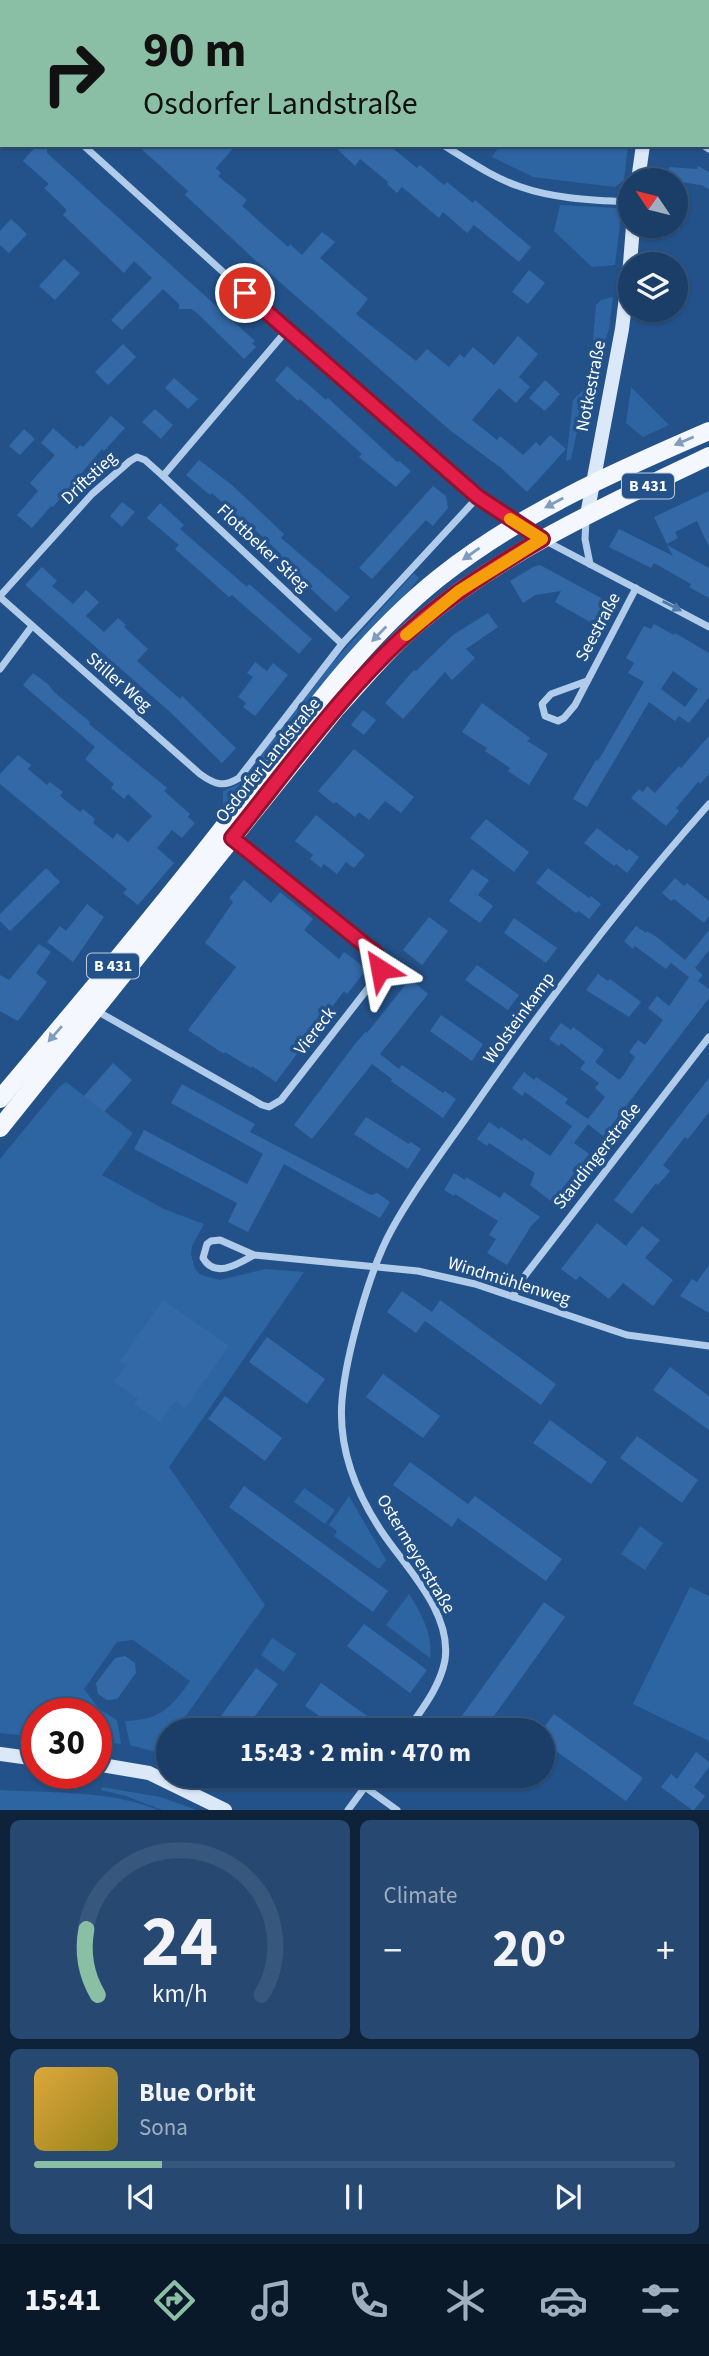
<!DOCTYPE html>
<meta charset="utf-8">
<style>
:root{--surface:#1a3e68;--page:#274971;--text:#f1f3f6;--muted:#9faec0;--line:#38577c;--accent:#8abfa5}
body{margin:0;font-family:"Source Sans 3",sans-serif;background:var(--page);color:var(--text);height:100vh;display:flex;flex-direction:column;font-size:26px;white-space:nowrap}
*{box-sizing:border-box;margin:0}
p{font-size:23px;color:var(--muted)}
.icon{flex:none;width:38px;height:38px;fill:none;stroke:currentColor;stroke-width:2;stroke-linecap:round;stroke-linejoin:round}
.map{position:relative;height:1810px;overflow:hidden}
.drawer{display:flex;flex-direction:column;gap:10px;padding:10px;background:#0e2239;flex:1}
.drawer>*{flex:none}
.top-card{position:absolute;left:0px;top:0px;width:710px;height:147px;box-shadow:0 2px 5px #0004,0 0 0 2px var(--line);background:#8abfa5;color:#111;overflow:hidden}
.needle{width:46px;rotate:305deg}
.tools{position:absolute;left:618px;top:168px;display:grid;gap:14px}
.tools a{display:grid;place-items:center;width:70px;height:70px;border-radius:50%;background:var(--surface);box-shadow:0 2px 5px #0004,0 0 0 2px var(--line);font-size:35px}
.speed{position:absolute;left:21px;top:1698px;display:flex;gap:14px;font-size:35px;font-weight:700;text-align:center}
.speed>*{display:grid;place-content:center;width:91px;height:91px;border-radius:50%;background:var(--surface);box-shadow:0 2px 5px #0004,0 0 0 2px var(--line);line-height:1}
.speed .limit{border:10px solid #d22;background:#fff;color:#111}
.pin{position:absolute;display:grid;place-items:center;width:60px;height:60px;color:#fff;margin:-30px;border:4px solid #fff;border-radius:50%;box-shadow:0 2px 7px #0007}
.me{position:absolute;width:77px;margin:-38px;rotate:326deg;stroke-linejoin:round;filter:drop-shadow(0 0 5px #0008)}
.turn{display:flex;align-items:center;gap:24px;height:147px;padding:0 28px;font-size:32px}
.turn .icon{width:91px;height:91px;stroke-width:2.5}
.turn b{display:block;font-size:49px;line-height:60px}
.big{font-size:52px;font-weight:700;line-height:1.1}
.drawer .tile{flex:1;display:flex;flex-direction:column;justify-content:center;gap:10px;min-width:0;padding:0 24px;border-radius:10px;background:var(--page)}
.drawer .dial{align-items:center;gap:0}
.dial svg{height:182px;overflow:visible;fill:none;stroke:var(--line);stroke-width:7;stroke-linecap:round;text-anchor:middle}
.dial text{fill:var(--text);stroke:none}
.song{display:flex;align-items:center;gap:21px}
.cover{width:84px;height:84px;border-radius:10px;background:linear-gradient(135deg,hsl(40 70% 55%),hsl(50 70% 35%))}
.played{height:7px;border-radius:4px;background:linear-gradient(90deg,var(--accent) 20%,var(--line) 20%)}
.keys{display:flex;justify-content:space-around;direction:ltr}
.heat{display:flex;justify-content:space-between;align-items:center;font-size:38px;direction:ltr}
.drawer .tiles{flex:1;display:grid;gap:10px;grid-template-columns:1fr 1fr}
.tile:last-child{grid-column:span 2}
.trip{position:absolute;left:156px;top:1718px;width:399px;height:70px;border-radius:35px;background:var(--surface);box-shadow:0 2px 5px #0004,0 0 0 2px var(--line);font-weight:700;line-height:70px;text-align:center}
.tab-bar{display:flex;height:112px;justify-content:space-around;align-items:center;background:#0a192a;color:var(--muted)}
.tab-bar .icon{width:49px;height:49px}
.tab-bar .active{color:var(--accent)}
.tab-bar b{font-size:32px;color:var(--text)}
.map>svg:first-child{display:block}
.green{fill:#2d64a2}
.building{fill:#3369a7;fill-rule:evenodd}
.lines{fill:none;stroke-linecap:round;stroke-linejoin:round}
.street{stroke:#b0ccea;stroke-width:7}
.secondary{stroke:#dbe8f8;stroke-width:14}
.primary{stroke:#f4f8fe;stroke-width:18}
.oneway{fill:#819dbe}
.oneway2{fill:#4d77a7}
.route-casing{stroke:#92132f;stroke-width:18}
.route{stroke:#e11d48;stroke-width:12}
.slow{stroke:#f59e0b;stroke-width:12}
.labels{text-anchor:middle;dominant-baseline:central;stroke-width:7;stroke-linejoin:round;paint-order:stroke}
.shield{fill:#23528a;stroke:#bdcbdc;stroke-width:2}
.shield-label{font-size:16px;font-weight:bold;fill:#fff}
.street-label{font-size:18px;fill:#fff;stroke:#23528a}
</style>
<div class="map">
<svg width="709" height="1810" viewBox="0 0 709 1810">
<rect width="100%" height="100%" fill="#23528a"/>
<g class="green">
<polygon points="500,145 628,145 624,180 615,187 533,177 492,157"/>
<polygon points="560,205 618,208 621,214 615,265 592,267 554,231"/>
<polygon points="613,297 609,329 601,355 592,352 596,305 601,300"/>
<polygon points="587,386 571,459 566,461 573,400"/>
<polygon points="631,387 669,425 643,437 626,423"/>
<polygon points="414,573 419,578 399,603 218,818 223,804 223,791 239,784 334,661"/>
<path d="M66,1082l67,51 -31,42 62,34 40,15 -12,22 -1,8 4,15 6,6 19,5 45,-11 39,3 -135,195 96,138 -90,126h-7v9l-9,13 -29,-8 -5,-24c35,-1 46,-13 65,-40l-57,-41 -16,2 -33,47 15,20 18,11 4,24 -25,-3v-28h-59v24l-37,-4v-574l59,-72z"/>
<polygon points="304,1488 335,1510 325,1524 294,1502"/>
<polygon points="349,1496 386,1560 379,1569 334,1536 337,1531 329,1525"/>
<polygon points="640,1526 663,1543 645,1570 621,1554"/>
<polygon points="690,1587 709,1596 709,1741 633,1704"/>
<path d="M409,1594c12,19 24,40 21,64l-44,-33z"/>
<polygon points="272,1638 296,1654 284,1672 261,1655"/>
<polygon points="102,1787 160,1797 197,1810 162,1810 126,1796 101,1790"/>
<path d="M0,1790c52,3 109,0 158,20h-158z"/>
</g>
<g class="building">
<polygon points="37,145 47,145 47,153 255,341 252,343 256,347 244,359 197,313 191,309 179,309 179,304 163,289 122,330 111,320 152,278 134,261 124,273 63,215 67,210 44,188 49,184 23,161"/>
<polygon points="137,145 236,145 216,168 221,173 218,176 247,200 242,206 288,247 290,244 302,255 322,232 335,242 320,258 368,299 356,314 416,361 427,349 449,367 460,354 464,358 473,347 494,365 518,336 538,354 519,377 530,387 516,403 499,388 472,420 497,440 500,436 523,455 536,442 540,446 550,435 566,449 527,492 501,468 451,431 267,271 185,195 188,191"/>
<polygon points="333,145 389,145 417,168 420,165 444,185 447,182 473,203 475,200 531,247 519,262 474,225 467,233 443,212 439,218 402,187 397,193 387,184 388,182 360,159 355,166"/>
<polygon points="698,166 709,172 709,189 701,185 668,180 669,167 697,169"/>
<polygon points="11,219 27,234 9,253 0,245 0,231"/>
<polygon points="64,259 80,273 55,300 39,286"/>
<polygon points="529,270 545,283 528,304 512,292"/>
<polygon points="123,344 136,357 108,385 95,372"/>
<polygon points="287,366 326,400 328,398 397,462 399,461 411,471 396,487 359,457 362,454 300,399 298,401 275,380"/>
<polygon points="174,378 198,399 188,409 165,388"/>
<polygon points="545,380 560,394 545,411 529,398"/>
<polygon points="155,409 173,425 161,439 142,422"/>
<polygon points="111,416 125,428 104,451 102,449 53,507 51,506 32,528 17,515 38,491 30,483 55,455 41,443 53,428 77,449 80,445 83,447"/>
<polygon points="24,429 35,439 20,455 9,446"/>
<polygon points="199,460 232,485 284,534 281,538 350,597 336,612 277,558 281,554 242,518 241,520 212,493 210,495 186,475"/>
<polygon points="433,486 446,496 448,508 433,526 426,520 372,579 359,568"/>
<polygon points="709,491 709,547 697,521 675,532 678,538 667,544 654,517"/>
<polygon points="122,502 135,512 122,527 110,516"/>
<polygon points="160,503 184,525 180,529 247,587 249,584 312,639 299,654 232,595 229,597 175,549 179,545 147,518"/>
<polygon points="619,529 673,556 667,545 709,568 709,598 689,587 691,584 654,563 651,568 609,547"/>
<polygon points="540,565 610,603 597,626 555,602 561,591 535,595 523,603 510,581 533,567"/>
<polygon points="42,567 57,581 52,586 73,604 86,590 99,602 86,616 104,632 118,618 126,625 124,627 148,649 137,661 180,699 182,696 236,748 222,763 169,711 25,585"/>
<polygon points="488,613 498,627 466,649 475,658 452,680 445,672 403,719 385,703 414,670 416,671 453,635"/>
<path d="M654,624l20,11 1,-2 34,20v44l-20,26 -10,-7 -4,5 -26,-19 -62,105 -14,-8 23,-39 2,1 46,-79 -16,-9 6,-10 -8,-5 18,-32 7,3zM673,671l25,18 -13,18 -24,-18z"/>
<polygon points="255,662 267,671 273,663 288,675 255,716 243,707 246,703 238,697 253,677 247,673"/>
<polygon points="33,673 49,685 54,692 90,722 89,724 167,788 164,791 190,814 188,817 195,823 182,838 172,830 157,848 174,863 138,905 123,893 127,889 0,784 0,774 18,755 31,765 28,769 47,785 50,782 63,792 60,796 80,812 83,809 95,819 93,823 113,839 117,833 128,842 152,816 128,794 124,799 111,788 114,784 85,759 95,747 23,685"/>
<polygon points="482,703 530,738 527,741 548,754 529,785 508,771 510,768 485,751 487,748 462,732"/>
<polygon points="363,710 376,720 364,735 351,725"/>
<polygon points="709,736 709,774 700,784 698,782 676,808 679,811 666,826 631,798 639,789 643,792 647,786 655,793 679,766 681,768"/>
<polygon points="354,749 414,797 401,813 385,801 369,820 359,812 355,817 336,802 334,804 318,791"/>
<polygon points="316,815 365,855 354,868 346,862 337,874 324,864 321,868 310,859 313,855 295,841"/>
<polygon points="486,819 529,852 514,872 470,838"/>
<polygon points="597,828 627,851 629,849 639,857 627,873 616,864 614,866 584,843"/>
<polygon points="46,868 60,882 10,931 0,921 0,914"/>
<polygon points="548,868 589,898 591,896 601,904 589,919 579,911 576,913 536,883"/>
<polygon points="472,869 489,880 478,895 493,906 480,923 449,901"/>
<polygon points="675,878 684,886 687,883 709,901 709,916 704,923 674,899 671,901 662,893"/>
<polygon points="244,880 271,903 280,892 313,919 304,930 339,959 344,952 367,969 347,994 344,991 276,1082 252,1066 251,1068 225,1052 224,1054 188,1030 236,967 205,943 233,902 229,898"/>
<polygon points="87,904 104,917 73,962 47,942 60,926 66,931"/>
<polygon points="429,917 448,931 422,965 403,950"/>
<polygon points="514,918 557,948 546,963 504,933"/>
<polygon points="636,926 646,933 647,931 658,938 685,960 709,930 709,950 695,968 703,975 698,981 709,989 709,998 603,1136 588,1124 574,1143 589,1154 552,1202 530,1185 535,1173 489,1143 487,1146 477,1139 489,1122 499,1129 501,1127 522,1141 524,1138 550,1156 572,1126 525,1092 522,1096 512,1088 524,1072 534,1080 536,1077 557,1091 568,1099 565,1103 588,1119 605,1097 595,1088 599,1083 580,1069 585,1062 561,1043 559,1046 549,1039 561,1023 571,1030 573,1027 604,1050 595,1062 619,1080 623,1076 635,1057 629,1052 638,1040 645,1045 663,1020 648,1008 657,996 669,1006 689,977 671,963 666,969 635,946 633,949 624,941"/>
<polygon points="39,944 51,952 36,973 47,982 18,1021 0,1011 0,975 9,980"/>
<polygon points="477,965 519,995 508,1010 465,980"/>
<polygon points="598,974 608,981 610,979 641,1002 629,1017 586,990"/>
<polygon points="410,979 428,994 380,1054 399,1069 402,1065 443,1093 445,1091 456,1099 443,1118 391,1081 392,1079 372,1064 312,1139 294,1125 352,1048 366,1031 367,1033"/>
<polygon points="441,1015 483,1044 472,1061 430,1031"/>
<polygon points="113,1063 132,1080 104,1112 84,1096"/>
<polygon points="709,1078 709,1112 688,1139 685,1137 663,1165 670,1171 658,1185 656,1183 632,1214 614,1200"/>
<polygon points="182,1084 255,1124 250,1132 371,1195 377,1193 390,1202 380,1218 284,1164 248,1232 228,1222 237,1203 134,1149 144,1130 247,1184 263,1154 171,1103"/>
<polygon points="366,1117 409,1144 411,1142 421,1149 408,1169 354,1134"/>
<polygon points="454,1173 465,1180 466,1177 500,1198 504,1192 540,1217 531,1226 507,1265 487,1253 496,1239 489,1235 498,1221 455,1194 454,1196 444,1190"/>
<polygon points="597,1223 626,1246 642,1226 660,1240 645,1258 673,1280 653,1306 623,1283 609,1299 580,1276 576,1280 561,1269"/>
<polygon points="709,1265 709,1313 680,1296 692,1279 697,1282"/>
<polygon points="402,1291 432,1312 440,1300 556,1384 541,1405 425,1321 416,1333 387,1312"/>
<polygon points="163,1300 229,1346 185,1408 175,1401 160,1422 134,1404 138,1399 114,1382 126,1365 120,1361"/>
<polygon points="267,1337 325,1379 307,1404 249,1362"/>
<polygon points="670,1367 709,1396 709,1430 653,1390"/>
<polygon points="383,1374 440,1416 423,1438 366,1397"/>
<polygon points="225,1396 282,1438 265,1461 208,1419"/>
<polygon points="550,1420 607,1462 591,1484 533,1443"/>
<polygon points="637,1436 698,1480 682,1503 620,1458"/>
<polygon points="410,1462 468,1504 475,1496 562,1559 546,1581 458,1518 452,1527 393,1485"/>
<polygon points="244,1486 388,1591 373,1612 229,1507"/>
<polygon points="544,1602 565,1617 507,1698 483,1731 451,1731"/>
<polygon points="364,1624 427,1670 410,1693 347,1646"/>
<polygon points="125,1656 135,1663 136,1673 117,1699 107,1700 98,1694 96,1683 115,1658"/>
<polygon points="256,1668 278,1684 244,1731 210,1731"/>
<polygon points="321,1683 350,1704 389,1731 341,1731 305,1706"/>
<polygon points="554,1714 643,1778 626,1801 542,1741 542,1730"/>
<polygon points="696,1752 709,1762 709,1767 694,1787 705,1796 694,1810 692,1810 661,1787 671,1774 677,1779"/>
</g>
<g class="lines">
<g class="street">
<polyline points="192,0 195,2"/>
<polyline points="0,71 2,72"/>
<polyline points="83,145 287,330 478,497 542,539 709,627"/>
<path d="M443,145c25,15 50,33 78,42 34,12 73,13 109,15"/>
<polyline points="703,145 709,149"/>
<polyline points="163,476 342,644"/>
<polyline points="586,519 585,539 590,564"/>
<polyline points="0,596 92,494 130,461 137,457 145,460 163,476 287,330"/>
<path d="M0,597l200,177c14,10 23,14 39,4l103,-134 136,-147"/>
<polyline points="0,669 32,626"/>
<polyline points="587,681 551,694 542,704 545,716 558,721 564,718 575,705 636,588"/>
<path d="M97,1011l165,94 7,2 12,-7 95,-122c5,-10 5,-16 -1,-25l-142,-115"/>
<path d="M254,1255c-16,9 -39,24 -51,3l4,-14 4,-3 9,-1 34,15 164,16 57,13 152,51 82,11"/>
<polyline points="513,1297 520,1282 709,1037"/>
<path d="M407,1731c15,-22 33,-44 38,-71 7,-48 -39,-92 -63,-128 -26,-39 -44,-85 -40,-132 4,-45 28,-132 50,-171 23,-42 54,-82 81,-121 73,-106 151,-208 236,-304"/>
<polyline points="365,1787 397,1810"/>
<polyline points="348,1810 373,1776"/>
</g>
<g class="secondary">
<polyline points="659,2 659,0"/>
<polyline points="638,180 643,145"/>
<polyline points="630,264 633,226"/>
<polyline points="587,515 622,329 630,264"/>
<polyline points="0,1754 37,1759"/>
<polyline points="96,1764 149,1773 225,1810"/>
</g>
<g class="primary">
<path d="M0,1099c75,-89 150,-178 222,-270 68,-87 131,-183 218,-252 81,-64 174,-105 269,-146"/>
<path d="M0,1128l335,-418c26,-28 51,-59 80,-84 87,-74 192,-121 294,-170"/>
</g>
</g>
<defs><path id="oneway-solid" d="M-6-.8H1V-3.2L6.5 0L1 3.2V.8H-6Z" transform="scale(1.75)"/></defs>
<g class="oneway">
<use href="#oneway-solid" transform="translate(684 441) rotate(157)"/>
<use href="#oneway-solid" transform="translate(554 503) rotate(152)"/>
<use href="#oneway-solid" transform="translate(471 554) rotate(145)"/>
<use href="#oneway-solid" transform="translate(379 634) rotate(134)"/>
<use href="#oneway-solid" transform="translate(55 1034) rotate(131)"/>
</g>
<use class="oneway2" href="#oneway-solid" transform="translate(672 606) rotate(27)"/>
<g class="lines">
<defs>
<path id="route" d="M245,293l233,204 64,42c-45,26 -89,54 -128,88 -69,61 -124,139 -182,211l143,115 5,8v8"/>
</defs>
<use href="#route" class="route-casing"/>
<use href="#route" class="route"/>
<polyline class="slow" points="406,635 459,591 542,539 510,519"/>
</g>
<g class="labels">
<g class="shield">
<rect x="622" y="473.5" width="52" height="25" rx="5"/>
<rect x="87" y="953.5" width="52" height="25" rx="5"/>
</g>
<g class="shield-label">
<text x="648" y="486">B 431</text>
<text x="113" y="966">B 431</text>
</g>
<g class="street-label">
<text transform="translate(591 386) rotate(-79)">Notkestraße</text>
<text transform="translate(89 478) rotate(-43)">Driftstieg</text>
<text transform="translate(263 548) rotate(43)">Flottbeker Stieg</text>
<text transform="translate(598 627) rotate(-62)">Seestraße</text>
<text transform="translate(119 682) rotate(41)">Stiller Weg</text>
<text transform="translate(268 760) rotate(-51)">Osdorfer Landstraße</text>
<text transform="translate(519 1018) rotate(-54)">Wolsteinkamp</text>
<text transform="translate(315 1031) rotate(-52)">Viereck</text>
<text transform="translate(597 1156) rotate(-52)">Staudingerstraße</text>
<text transform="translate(509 1281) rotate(17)">Windmühlenweg</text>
<text transform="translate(416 1554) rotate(59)">Ostermeyerstraße</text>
</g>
</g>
</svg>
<div class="tools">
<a><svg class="needle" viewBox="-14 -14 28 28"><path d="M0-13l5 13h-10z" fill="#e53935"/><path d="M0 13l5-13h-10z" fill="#9faec0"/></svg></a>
<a><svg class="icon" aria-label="layers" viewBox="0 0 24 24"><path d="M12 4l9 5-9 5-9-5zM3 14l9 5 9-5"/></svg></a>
</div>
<div class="speed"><div class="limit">30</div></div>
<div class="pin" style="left:245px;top:293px;background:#d93025"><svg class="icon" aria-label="arrive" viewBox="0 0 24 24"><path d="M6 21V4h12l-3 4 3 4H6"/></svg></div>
<svg class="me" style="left:380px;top:969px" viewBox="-20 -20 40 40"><path d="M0-17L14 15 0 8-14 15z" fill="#e11d48" stroke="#fff" stroke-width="4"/></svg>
<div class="trip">15:43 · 2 min · 470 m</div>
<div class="top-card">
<div class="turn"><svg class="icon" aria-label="right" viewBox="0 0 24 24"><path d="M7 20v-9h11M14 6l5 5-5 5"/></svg><div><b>90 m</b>Osdorfer Landstraße</div></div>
</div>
</div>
<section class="drawer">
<div class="tiles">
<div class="tile dial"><svg viewBox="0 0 100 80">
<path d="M14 69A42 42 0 1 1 86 69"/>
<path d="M14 69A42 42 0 0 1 9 40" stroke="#8abfa5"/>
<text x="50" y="56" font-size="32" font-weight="700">24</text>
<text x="50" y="72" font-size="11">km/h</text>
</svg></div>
<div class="tile"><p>Climate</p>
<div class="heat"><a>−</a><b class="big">20°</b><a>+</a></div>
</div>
<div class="tile">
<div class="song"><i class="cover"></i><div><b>Blue Orbit</b><p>Sona</p></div></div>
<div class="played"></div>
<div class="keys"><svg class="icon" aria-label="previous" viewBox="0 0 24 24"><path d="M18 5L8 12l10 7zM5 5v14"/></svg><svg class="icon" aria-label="pause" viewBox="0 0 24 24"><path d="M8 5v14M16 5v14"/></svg><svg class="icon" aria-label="next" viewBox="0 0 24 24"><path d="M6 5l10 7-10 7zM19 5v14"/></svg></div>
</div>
</div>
</section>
<nav class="tab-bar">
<b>15:41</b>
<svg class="icon active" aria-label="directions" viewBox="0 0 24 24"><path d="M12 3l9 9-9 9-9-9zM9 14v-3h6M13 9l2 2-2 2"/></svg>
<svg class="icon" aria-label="music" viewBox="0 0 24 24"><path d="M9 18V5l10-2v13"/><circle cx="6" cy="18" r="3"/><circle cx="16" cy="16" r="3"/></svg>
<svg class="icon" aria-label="phone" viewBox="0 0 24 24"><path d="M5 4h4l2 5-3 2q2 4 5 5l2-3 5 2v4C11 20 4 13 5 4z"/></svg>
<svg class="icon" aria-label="climate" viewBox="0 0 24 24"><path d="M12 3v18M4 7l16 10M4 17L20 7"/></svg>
<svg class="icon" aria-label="car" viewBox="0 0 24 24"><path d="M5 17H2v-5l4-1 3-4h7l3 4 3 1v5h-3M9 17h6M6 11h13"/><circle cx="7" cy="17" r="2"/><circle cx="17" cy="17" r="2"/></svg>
<svg class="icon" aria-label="filters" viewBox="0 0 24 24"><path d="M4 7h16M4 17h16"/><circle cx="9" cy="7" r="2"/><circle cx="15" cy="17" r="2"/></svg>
</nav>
